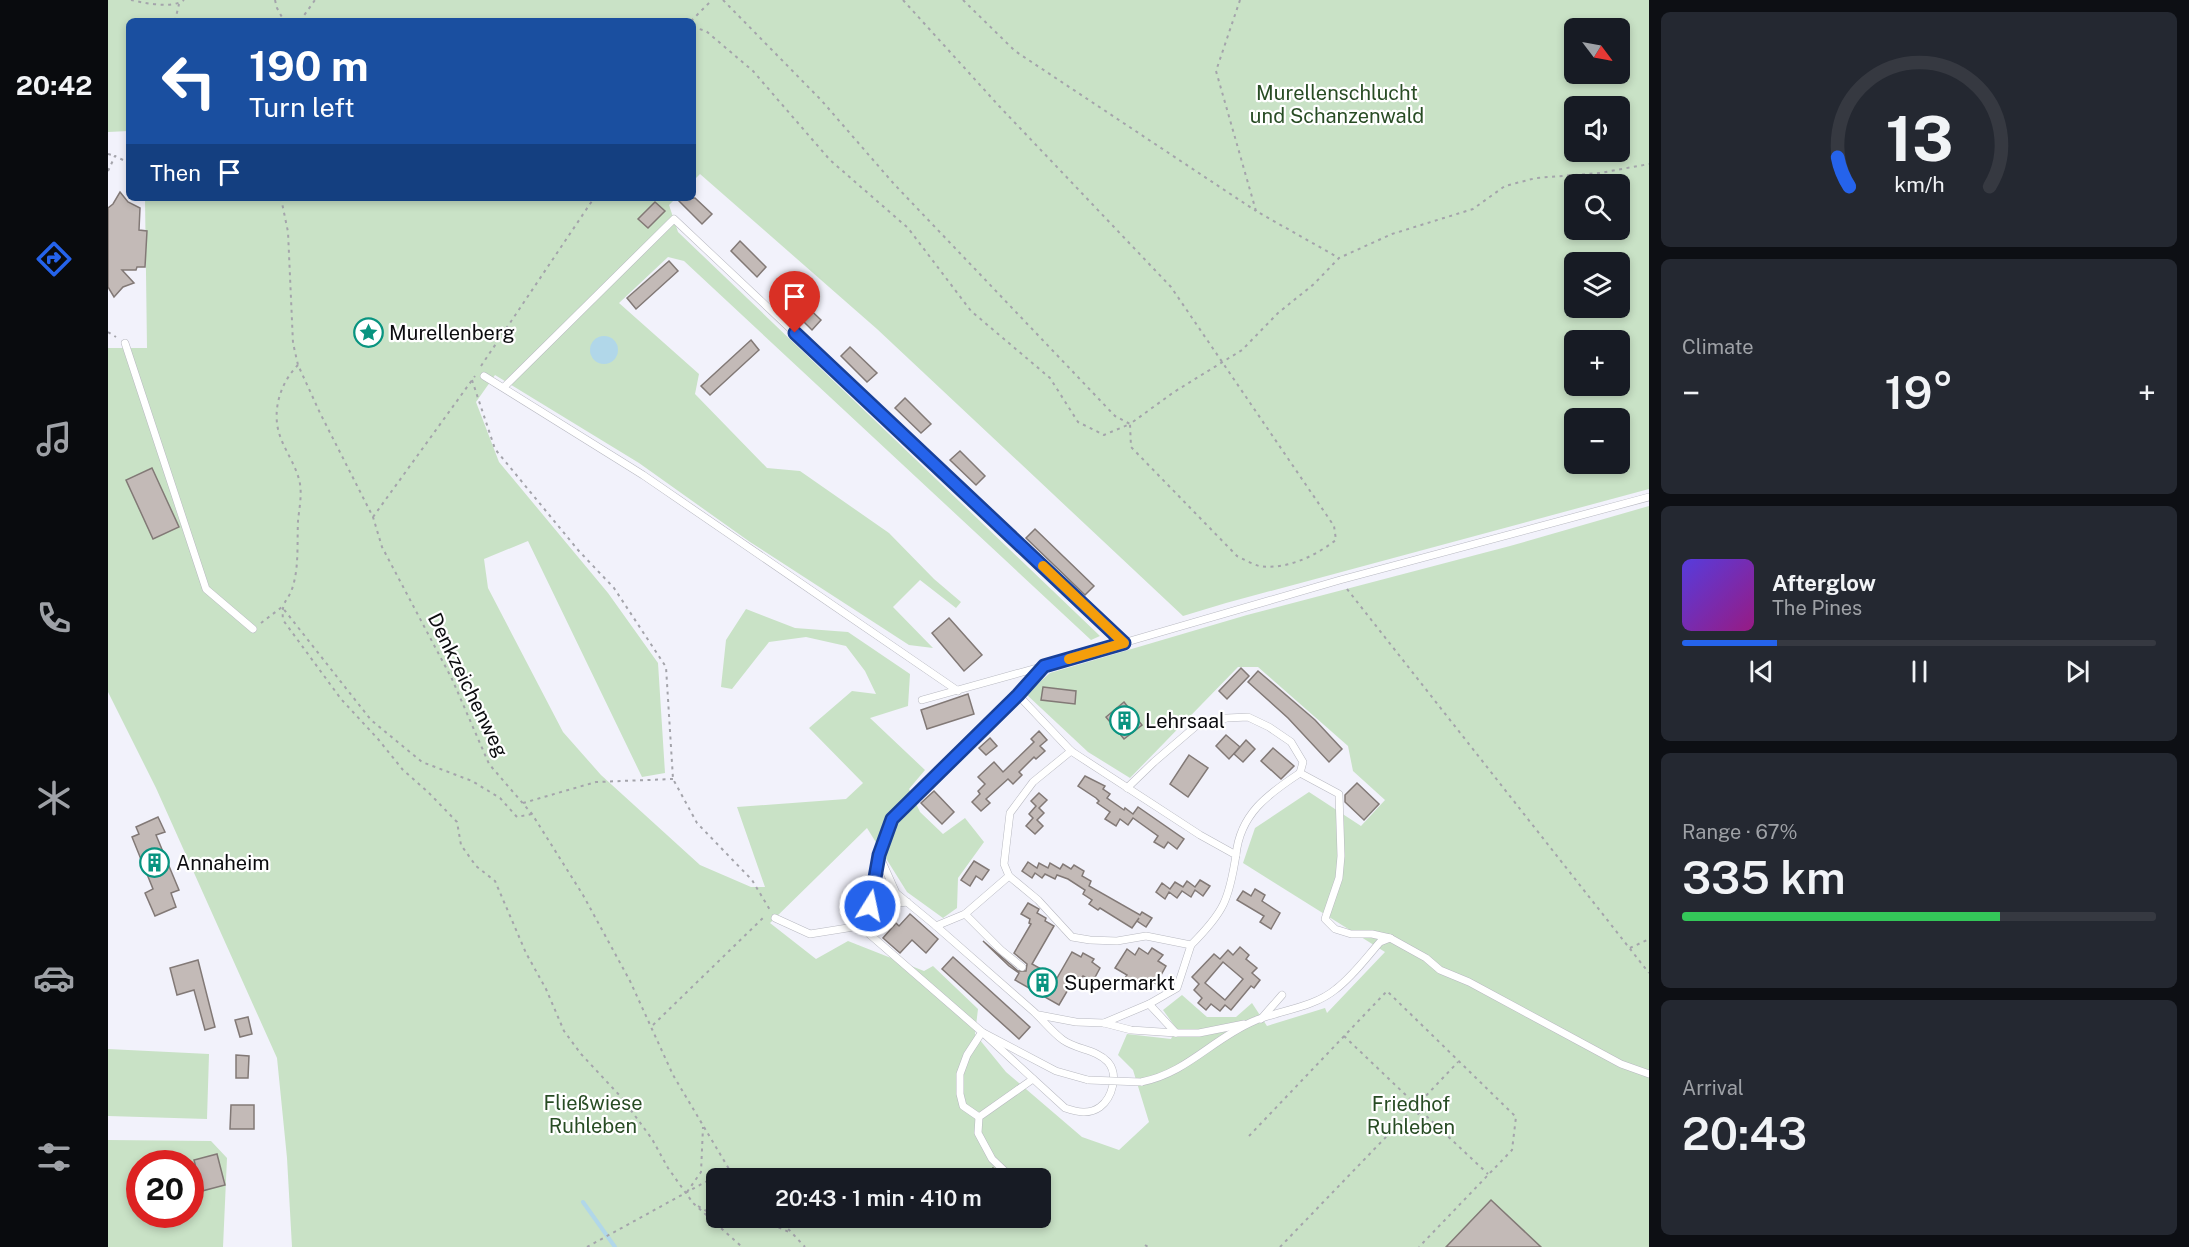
<!DOCTYPE html>
<meta charset="utf-8">
<style>
:root{--surface:#171b24;--page:#242831;--text:#f1f3f6;--muted:#9ea1a6;--line:#363941;--accent:#2563eb}
body{margin:0;font-family:"Public Sans",sans-serif;background:var(--page);color:var(--text);height:100vh;display:flex;flex-direction:column;font-size:22px;white-space:nowrap}
*{box-sizing:border-box;margin:0}
p{font-size:20px;color:var(--muted)}
.icon{flex:none;width:33px;height:33px;fill:none;stroke:currentColor;stroke-width:2;stroke-linecap:round;stroke-linejoin:round}
.map{position:relative;flex:1;overflow:hidden}
.panel{display:flex;flex-direction:column;gap:12px;padding:12px;background:#0d0f14;width:540px}
.panel>*{flex:none}
.guide{position:absolute;left:18px;top:18px;width:570px;height:183px;border-radius:9px;box-shadow:0 3px 9px #0003;background:#1a4fa0;color:#fff;overflow:hidden}
.needle{width:39px;rotate:122deg}
.fabs{position:absolute;left:1456px;top:18px;display:grid;gap:12px}
.fabs a{display:grid;place-items:center;width:66px;height:66px;border-radius:9px;background:var(--surface);box-shadow:0 3px 9px #0003;font-size:30px}
.speed{position:absolute;left:18px;top:1150px;display:flex;gap:12px;font-size:30px;font-weight:700;text-align:center}
.speed>*{display:grid;place-content:center;width:78px;height:78px;border-radius:50%;background:var(--surface);box-shadow:0 3px 9px #0003;line-height:1}
.speed .limit{border:9px solid #d22;background:#fff;color:#111}
.pin{position:absolute;display:grid;place-items:center;width:51px;height:51px;color:#fff;margin:-62px -26px;border-radius:50% 50% 50% 0;rotate:-45deg;box-shadow:0 0 6px #0007}
.pin .icon{rotate:45deg}
.me{position:absolute;width:66px;margin:-33px;rotate:10deg;stroke-linejoin:round;filter:drop-shadow(0 0 4px #0008)}
.turn{display:flex;align-items:center;gap:21px;height:126px;padding:0 24px;font-size:27px}
.turn .icon{width:78px;height:78px;stroke-width:2.5}
.turn b{display:block;font-size:42px;line-height:51px}
.then{display:flex;align-items:center;height:57px;padding:0 24px;background:#0003;gap:12px;font-size:22px}
.big{font-size:45px;font-weight:600;line-height:1.1}
.panel .card{flex:1;display:flex;flex-direction:column;justify-content:center;gap:9px;min-width:0;padding:0 21px;border-radius:9px;background:var(--page)}
.panel .dial{align-items:center;gap:0}
.dial svg{height:156px;overflow:visible;fill:none;stroke:var(--line);stroke-width:7;stroke-linecap:round;text-anchor:middle}
.dial text{fill:var(--text);stroke:none}
.song{display:flex;align-items:center;gap:18px}
.cover{width:72px;height:72px;border-radius:9px;background:linear-gradient(135deg,hsl(250 70% 55%),hsl(310 70% 35%))}
.played{height:6px;border-radius:3px;background:linear-gradient(90deg,var(--accent) 20%,var(--line) 20%)}
.keys{display:flex;justify-content:space-around;direction:ltr}
.heat{display:flex;justify-content:space-between;align-items:center;font-size:33px;direction:ltr}
.charge{height:9px;border-radius:4px;background:linear-gradient(90deg,#34c759 67%,var(--line) 0)}
.trip{position:absolute;left:598px;top:1168px;width:345px;height:60px;border-radius:9px;background:var(--surface);box-shadow:0 3px 9px #0003;font-weight:600;line-height:60px;text-align:center}
main{display:flex;flex:1;min-height:0}
.tabs{display:flex;flex-direction:column;width:108px;justify-content:space-around;align-items:center;background:#090b0e;color:var(--muted)}
.tabs .icon{width:42px;height:42px}
.tabs .on{color:var(--accent)}
.tabs b{font-size:27px;color:var(--text)}
.map>svg:first-child{display:block}
.green{fill:#c9e2c6;fill-rule:evenodd}
.water{fill:#b1d7e9}
.lines{fill:none;stroke-linecap:round;stroke-linejoin:round}
.stream{stroke:#b1d7e9;stroke-width:4}
.building{fill:#c3bab7;stroke:#827976;stroke-width:1.5;fill-rule:evenodd}
.service-casing{stroke:#b8b9c1;stroke-width:8}
.path{stroke:#a4a4ab;stroke-width:2;stroke-dasharray:3 4.5;stroke-linecap:butt}
.service{stroke:#fff;stroke-width:7}
.service-bridge-casing{stroke:#b8b9c1;stroke-width:8;stroke-linecap:butt}
.service-bridge{stroke:#fff;stroke-width:7}
.route-casing{stroke:#184099;stroke-width:15}
.route{stroke:#2563eb;stroke-width:10}
.slow{stroke:#f59e0b;stroke-width:10}
.labels{text-anchor:middle;dominant-baseline:central;stroke-width:4.5;stroke-linejoin:round;paint-order:stroke}
.park-label{font-size:20px;fill:#284c24;stroke:#fff}
.poi-label{font-size:20px;fill:#0c0c0f;stroke:#fff;text-anchor:start}
.street-label{font-size:20px;fill:#0c0c0f;stroke:#fff}
</style>
<main>
<nav class="tabs">
<b>20:42</b>
<svg class="icon on" aria-label="directions" viewBox="0 0 24 24"><path d="M12 3l9 9-9 9-9-9zM9 14v-3h6M13 9l2 2-2 2"/></svg>
<svg class="icon" aria-label="music" viewBox="0 0 24 24"><path d="M9 18V5l10-2v13"/><circle cx="6" cy="18" r="3"/><circle cx="16" cy="16" r="3"/></svg>
<svg class="icon" aria-label="phone" viewBox="0 0 24 24"><path d="M5 4h4l2 5-3 2q2 4 5 5l2-3 5 2v4C11 20 4 13 5 4z"/></svg>
<svg class="icon" aria-label="climate" viewBox="0 0 24 24"><path d="M12 3v18M4 7l16 10M4 17L20 7"/></svg>
<svg class="icon" aria-label="car" viewBox="0 0 24 24"><path d="M5 17H2v-5l4-1 3-4h7l3 4 3 1v5h-3M9 17h6M6 11h13"/><circle cx="7" cy="17" r="2"/><circle cx="17" cy="17" r="2"/></svg>
<svg class="icon" aria-label="filters" viewBox="0 0 24 24"><path d="M4 7h16M4 17h16"/><circle cx="9" cy="7" r="2"/><circle cx="15" cy="17" r="2"/></svg>
</nav>
<div class="map">
<svg width="1541" height="1247" viewBox="0 0 1541 1247">
<rect width="100%" height="100%" fill="#f2f2fb"/>
<g class="green">
<path d="M0,0h1541v489l-423,114 -43,13 -306,-287 -177,-155 -7,7v-160h-564v110l-21,1zM1467,28h45v46h-45zM1512,106v46h-45v-46zM1512,184v46h-45v-46zM1467,262h45v46h-45zM1467,340h45v46h-45zM1467,418h45v46h-45z"/>
<path d="M37,198h531l-7,7 9,27 422,404 -9,4 -407,-379 -16,-4 -49,46 80,71 -4,20 72,74 33,3 89,62 45,46 27,23 -5,6 -36,-28 -27,27 40,41 -24,-3 -159,-103 -111,-79 -144,-88 -19,27 23,60 109,131 50,70 7,110 -23,4 -114,-236 -44,18 4,29 75,144 38,43 99,90 51,22h14l-28,-80 109,-8 17,-16 -54,-55 43,-37 24,3 -11,-23 -19,-25 -40,-9 -37,5 -37,47 -11,-2 5,-47 20,-31 49,19 53,4 62,42 -2,32 -38,12 55,52 -16,19 11,23 23,22 22,-16 19,24 -26,36 -1,30 -14,10 -36,-26 -40,-64 -97,95 46,36 32,-18 76,30 9,-5 45,43 -3,25 31,38 76,65 37,13 30,-28 -16,-52 -15,-15 9,-21 44,5 5,-11 -13,-18 19,-15 25,22h29l16,-14 15,23 58,-18 2,5 58,-61 -142,-89 12,-35 54,-36 52,34 24,-26 -32,-29 -5,-25 -90,-79h-20l-108,111 -42,-26 -62,-58 24,-21 197,-58 263,-69 139,-40v741h-1357l-5,-89 -10,-100 -121,-270 -48,-96v-344h39zM609,1179h324v39h-324z"/>
<polygon points="0,1049 101,1054 99,1119 0,1116"/>
<path d="M0,1140l103,1 16,17 -4,89h-115zM32,1164h50v51h-50z"/>
</g>
<circle class="water" cx="496" cy="350" r="14"/>
<g class="lines">
<polyline class="stream" points="475,1202 507,1247"/>
</g>
<g class="building">
<polygon points="12,192 20,202 32,208 31,230 39,231 37,267 29,267 28,270 14,270 26,283 15,287 6,297 0,287 0,208 5,204"/>
<polygon points="568,198 587,198 604,214 594,224"/>
<polygon points="547,202 557,211 540,228 530,219"/>
<polygon points="632,241 658,267 649,277 623,251"/>
<polygon points="561,261 570,271 528,309 519,298"/>
<polygon points="686,294 713,320 704,330 677,303"/>
<polygon points="643,340 651,350 602,395 593,386"/>
<polygon points="742,347 769,373 759,382 733,356"/>
<polygon points="797,398 823,424 813,433 787,408"/>
<polygon points="852,451 877,476 868,485 842,460"/>
<polygon points="44,468 71,527 45,539 18,480"/>
<polygon points="927,529 986,586 977,595 918,538"/>
<polygon points="841,618 874,655 856,671 824,633"/>
<polygon points="1133,668 1141,676 1119,699 1111,691"/>
<polygon points="1150,671 1207,720 1234,749 1221,762 1180,718 1140,682"/>
<polygon points="935,687 968,691 967,704 933,700"/>
<polygon points="860,694 866,714 819,729 813,710"/>
<polygon points="1016,702 1034,725 1016,739 998,717"/>
<polygon points="931,731 939,740 932,746 937,751 928,759 926,757 911,772 914,775 905,784 900,779 878,799 882,803 873,811 864,802 872,794 870,791 877,784 870,777 886,762 895,772 926,742 923,739"/>
<polygon points="1118,735 1132,747 1121,759 1108,746"/>
<polygon points="882,738 889,746 878,755 871,748"/>
<polygon points="1138,740 1147,749 1135,762 1126,754"/>
<polygon points="1165,748 1186,766 1173,779 1153,761"/>
<polygon points="1081,755 1100,768 1080,797 1062,784"/>
<polygon points="977,776 997,786 995,789 1002,794 999,798 1016,810 1017,808 1025,814 1030,807 1076,839 1069,849 1060,842 1056,848 1046,842 1050,836 1025,818 1020,825 1012,819 1008,826 997,819 1002,812 989,803 991,801 988,798 970,786"/>
<polygon points="1249,783 1271,804 1256,820 1237,802 1237,795"/>
<polygon points="826,791 846,812 834,824 813,803"/>
<polygon points="931,793 939,800 931,808 936,813 929,820 935,826 927,834 918,826 925,818 921,814 928,806 923,801"/>
<polygon points="50,817 57,832 48,835 71,890 63,893 68,907 47,916 37,893 45,889 24,837 31,834 28,827"/>
<polygon points="866,861 881,870 874,880 868,876 862,886 853,880"/>
<polygon points="920,862 929,868 931,863 940,868 942,863 952,869 955,864 963,869 966,865 976,871 974,876 983,881 981,886 1032,915 1034,912 1044,918 1038,927 1029,921 1031,918 1024,928 992,908 990,910 981,904 984,900 975,894 977,890 960,879 949,875 947,879 937,874 934,878 927,873 924,878 914,871"/>
<polygon points="1092,880 1102,886 1095,896 1087,890 1083,897 1074,891 1069,898 1061,892 1057,899 1048,892 1054,883 1062,889 1067,882 1075,887 1079,881 1087,887"/>
<polygon points="1147,889 1157,895 1154,901 1172,913 1163,929 1152,922 1156,916 1129,900 1135,891 1143,896"/>
<polygon points="920,903 931,909 929,913 938,918 937,921 946,926 924,964 949,978 964,952 973,957 975,953 986,959 984,962 992,968 985,981 975,976 973,979 968,976 951,1005 907,980 911,973 901,966 875,941 910,971 918,971 919,964 906,953 923,924 921,923 922,919 913,914"/>
<polygon points="802,914 830,939 818,953 804,940 792,953 775,938 788,923 791,926"/>
<path d="M1132,947l9,8 -3,4 11,9 -5,5 8,7 -6,8 -3,-2 -20,24 -6,-5 -5,6 -9,-7 -5,6 -8,-7 4,-5 -8,-8 5,-6 -7,-7 22,-23 6,5 8,-9 5,5zM1115,962l20,17 -18,21 -20,-17z"/>
<polygon points="1031,948 1040,954 1044,948 1055,955 1050,961 1058,966 1048,984 1044,981 1038,990 1017,978 1019,975 1007,968 1019,949 1027,955"/>
<polygon points="845,957 922,1027 911,1039 834,969"/>
<polygon points="90,960 107,1027 97,1030 86,990 69,995 62,968"/>
<polygon points="140,1017 144,1034 132,1037 127,1020"/>
<polygon points="128,1055 141,1056 140,1078 128,1078"/>
<polygon points="123,1105 146,1105 146,1129 122,1129"/>
<polygon points="109,1154 117,1185 94,1191 86,1160"/>
<polygon points="885,1168 897,1179 875,1179"/>
<polygon points="1383,1200 1433,1247 1338,1247"/>
</g>
<g class="lines">
<defs>
<g id="service">
<polyline points="17,343 98,589 145,629"/>
<polyline points="376,376 535,475 850,691"/>
<polyline points="396,387 566,219 1016,643"/>
<path d="M910,695l53,56 129,84 36,20c-7,45 -12,57 -45,90"/>
<polyline points="814,700 936,666"/>
<polyline points="963,751 925,782 902,813 896,864 901,876 930,900 964,937 982,940 1009,941 1038,936 1083,945 1069,988 1041,1004"/>
<polyline points="1192,773 1231,794 1233,856 1231,878 1217,919 1227,929 1243,934 1264,934 1282,938"/>
<path d="M1019,788l27,-26 42,-36 31,-8 21,-1 21,10 22,15 12,20 -3,11c-32,21 -60,41 -64,82"/>
<polyline points="901,876 857,914 828,926 788,893 771,855 784,819 910,695 936,666 1232,580 1541,497"/>
<path d="M799,902l-37,5 -10,19 122,106 83,76c12,4 24,7 35,-1 12,-9 19,-32 8,-45 -12,-13 -31,-12 -45,-22 -11,-8 -20,-20 -30,-29 -32,-28 -64,-56 -97,-85"/>
<polyline points="762,907 771,855"/>
<polyline points="857,914 893,950 914,967"/>
<polyline points="667,918 702,934 752,926"/>
<polyline points="931,1015 968,1022 996,1023 1023,1030 1068,1033 1091,1033 1136,1024"/>
<polyline points="1153,1019 1174,995"/>
<polyline points="996,1023 1041,1004 1068,1033"/>
<path d="M1033,1082c46,-9 71,-43 113,-61 27,-11 59,-13 82,-32 17,-13 30,-31 44,-47l10,-4 36,20 14,12 29,12 152,82 28,10"/>
<polyline points="871,1117 855,1106 852,1094 852,1074 859,1055 874,1032 948,1071 980,1080"/>
<polyline points="905,1179 884,1159 870,1133 871,1117 925,1079"/>
</g>
</defs>
<use href="#service" class="service-casing"/>
<g class="path">
<path d="M23,0c13,3 41,9 53,0"/>
<polyline points="167,0 169,8 176,21"/>
<polyline points="615,0 714,101 786,184 1007,416 1022,424"/>
<path d="M795,0l96,106 172,181 163,239 2,14c-21,16 -49,30 -77,26 -7,-2 -16,-7 -22,-10l-106,-109 -1,-23 44,-32 68,-42 36,-37 36,-29 25,-26 53,-24 81,-25 32,-23 31,-8 64,-5 49,-9"/>
<polyline points="855,0 907,51 1148,211"/>
<polyline points="1132,0 1108,71 1148,211 1231,258"/>
<polyline points="67,21 71,4"/>
<polyline points="192,21 207,0"/>
<polyline points="583,21 604,0"/>
<polyline points="585,30 588,28 598,31 645,71 722,160 800,228 863,311 942,378 970,422 996,435 1022,424"/>
<polyline points="0,154 7,156"/>
<polyline points="0,171 7,156 21,163"/>
<polyline points="173,198 180,232 185,343 190,365 212,413 265,517 274,547 344,679 381,764 424,814 475,895 522,981 565,1075 621,1169 630,1179"/>
<polyline points="0,332 8,337"/>
<path d="M190,365c-17,17 -26,44 -19,68 5,17 18,33 21,51 2,12 -1,26 -2,37 -1,21 1,45 -5,65 -5,17 -12,13 -10,34l58,79 37,40 25,31 25,22 29,30 4,23 15,21 19,15 31,72 20,36 18,42 17,23 41,44 30,41 16,29 25,35 49,44"/>
<polyline points="373,366 486,198"/>
<polyline points="364,380 387,449 470,550 506,588 558,667 565,779 589,823 644,880 662,910"/>
<polyline points="265,517 367,376"/>
<polyline points="1239,589 1541,973"/>
<polyline points="153,623 174,607 263,720 314,762 364,781 392,798 409,817 424,814"/>
<polyline points="415,803 488,782 565,779"/>
<polyline points="1522,948 1541,939"/>
<polyline points="545,1025 657,916"/>
<polyline points="1236,1036 1304,1101"/>
<polygon points="1308,1097 1318,1106 1309,1115 1300,1106"/>
<polyline points="1313,1101 1350,1062"/>
<polyline points="1313,1111 1380,1174"/>
<polyline points="1141,1136 1279,991 1408,1117 1404,1150 1311,1247"/>
<polyline points="579,1192 593,1172 595,1127"/>
<polyline points="590,1206 600,1212 609,1213"/>
<polyline points="650,1218 683,1233"/>
<polyline points="670,1218 697,1247"/>
<polyline points="1037,1245 1040,1247"/>
<polyline points="479,1247 621,1169"/>
<polyline points="1172,1247 1304,1110"/>
</g>
<use href="#service" class="service"/>
<defs>
<polyline id="service-bridge" points="980,1080 1033,1082"/>
</defs>
<use href="#service-bridge" class="service-bridge-casing"/>
<use href="#service-bridge" class="service-bridge"/>
</g>
<g class="lines">
<defs>
<polyline id="route" points="687,333 1016,643 936,666 910,695 784,819 771,855 762,906"/>
</defs>
<use href="#route" class="route-casing"/>
<use href="#route" class="route"/>
<polyline class="slow" points="935,566 1016,643 961,659"/>
</g>
<defs>
<symbol id="sight-ring" viewBox="-11 -11 22 22"><circle r="9.5" fill="#fff" stroke="#099480" stroke-width="1.5"/><path d="M0-6L1.8-2.2L6-1.7L2.9 1.2L3.7 5.4L0 3.3L-3.7 5.4L-2.9 1.2L-6-1.7L-1.8-2.2Z" fill="#099480"/></symbol>
<symbol id="building-ring" viewBox="-11 -11 22 22"><circle r="9.5" fill="#fff" stroke="#099480" stroke-width="1.5"/><path d="M-4-6H4V6H1V3H-1V6H-4ZM-2.5-4.3h1.7v1.8h-1.7ZM.8-4.3h1.7v1.8H.8ZM-2.5-1h1.7V.8h-1.7ZM.8-1h1.7V.8H.8Z" fill="#099480"/></symbol>
</defs>
<g fill-rule="evenodd">
<use href="#sight-ring" x="244" y="316" width="33" height="33"/>
<use href="#building-ring" x="1000" y="704" width="33" height="33"/>
<use href="#building-ring" x="30" y="846" width="33" height="33"/>
<use href="#building-ring" x="918" y="966" width="33" height="33"/>
</g>
<g class="labels">
<g class="park-label">
<text x="1229" y="93">Murellenschlucht<tspan x="1229" dy="23">und Schanzenwald</tspan></text>
<text x="485" y="1103">Fließwiese<tspan x="485" dy="23">Ruhleben</tspan></text>
<text x="1303" y="1104">Friedhof<tspan x="1303" dy="23">Ruhleben</tspan></text>
</g>
<g class="poi-label">
<text x="281" y="333">Murellenberg</text>
<text x="1037" y="721">Lehrsaal</text>
<text x="68" y="863">Annaheim</text>
<text x="956" y="983">Supermarkt</text>
</g>
<g class="street-label">
<text transform="translate(360 685) rotate(64)">Denkzeichenweg</text>
</g>
</g>
</svg>
<div class="fabs">
<a><svg class="needle" viewBox="-14 -14 28 28"><path d="M0-13l5 13h-10z" fill="#e53935"/><path d="M0 13l5-13h-10z" fill="#9ea1a6"/></svg></a>
<a><svg class="icon" aria-label="sound" viewBox="0 0 24 24"><path d="M4 9h4l5-4v14l-5-4H4zM17 9q2 3 0 6"/></svg></a>
<a><svg class="icon" aria-label="search" viewBox="0 0 24 24"><circle cx="10" cy="10" r="6"/><path d="M15 15l6 6"/></svg></a>
<a><svg class="icon" aria-label="layers" viewBox="0 0 24 24"><path d="M12 4l9 5-9 5-9-5zM3 14l9 5 9-5"/></svg></a>
<a>+</a>
<a>−</a>
</div>
<div class="speed"><div class="limit">20</div></div>
<div class="pin" style="left:687px;top:333px;background:#d93025"><svg class="icon" aria-label="arrive" viewBox="0 0 24 24"><path d="M6 21V4h12l-3 4 3 4H6"/></svg></div>
<svg class="me" style="left:762px;top:906px" viewBox="-20 -20 40 40"><circle r="17" fill="#2563eb" stroke="#fff" stroke-width="3"/><path d="M0-11L8 9 0 5-8 9z" fill="#fff"/></svg>
<div class="trip">20:43 · 1 min · 410 m</div>
<div class="guide">
<div class="turn"><svg class="icon" aria-label="left" viewBox="0 0 24 24"><path d="M17 20v-9H6M10 6l-5 5 5 5"/></svg><div><b>190 m</b>Turn left</div></div>
<div class="then">Then<svg class="icon" aria-label="arrive" viewBox="0 0 24 24"><path d="M6 21V4h12l-3 4 3 4H6"/></svg></div>
</div>
</div>
<section class="panel">
<div class="card dial"><svg viewBox="0 0 100 80">
<path d="M14 69A42 42 0 1 1 86 69"/>
<path d="M14 69A42 42 0 0 1 8 54" stroke="#2563eb"/>
<text x="50" y="56" font-size="32" font-weight="700">13</text>
<text x="50" y="72" font-size="11">km/h</text>
</svg></div>
<div class="card"><p>Climate</p>
<div class="heat"><a>−</a><b class="big">19°</b><a>+</a></div>
</div>
<div class="card">
<div class="song"><i class="cover"></i><div><b>Afterglow</b><p>The Pines</p></div></div>
<div class="played"></div>
<div class="keys"><svg class="icon" aria-label="previous" viewBox="0 0 24 24"><path d="M18 5L8 12l10 7zM5 5v14"/></svg><svg class="icon" aria-label="pause" viewBox="0 0 24 24"><path d="M8 5v14M16 5v14"/></svg><svg class="icon" aria-label="next" viewBox="0 0 24 24"><path d="M6 5l10 7-10 7zM19 5v14"/></svg></div>
</div>
<div class="card"><p>Range · 67%</p><b class="big">335 km</b><div class="charge"></div></div>
<div class="card"><p>Arrival</p><b class="big">20:43</b></div>
</section>
</main>
